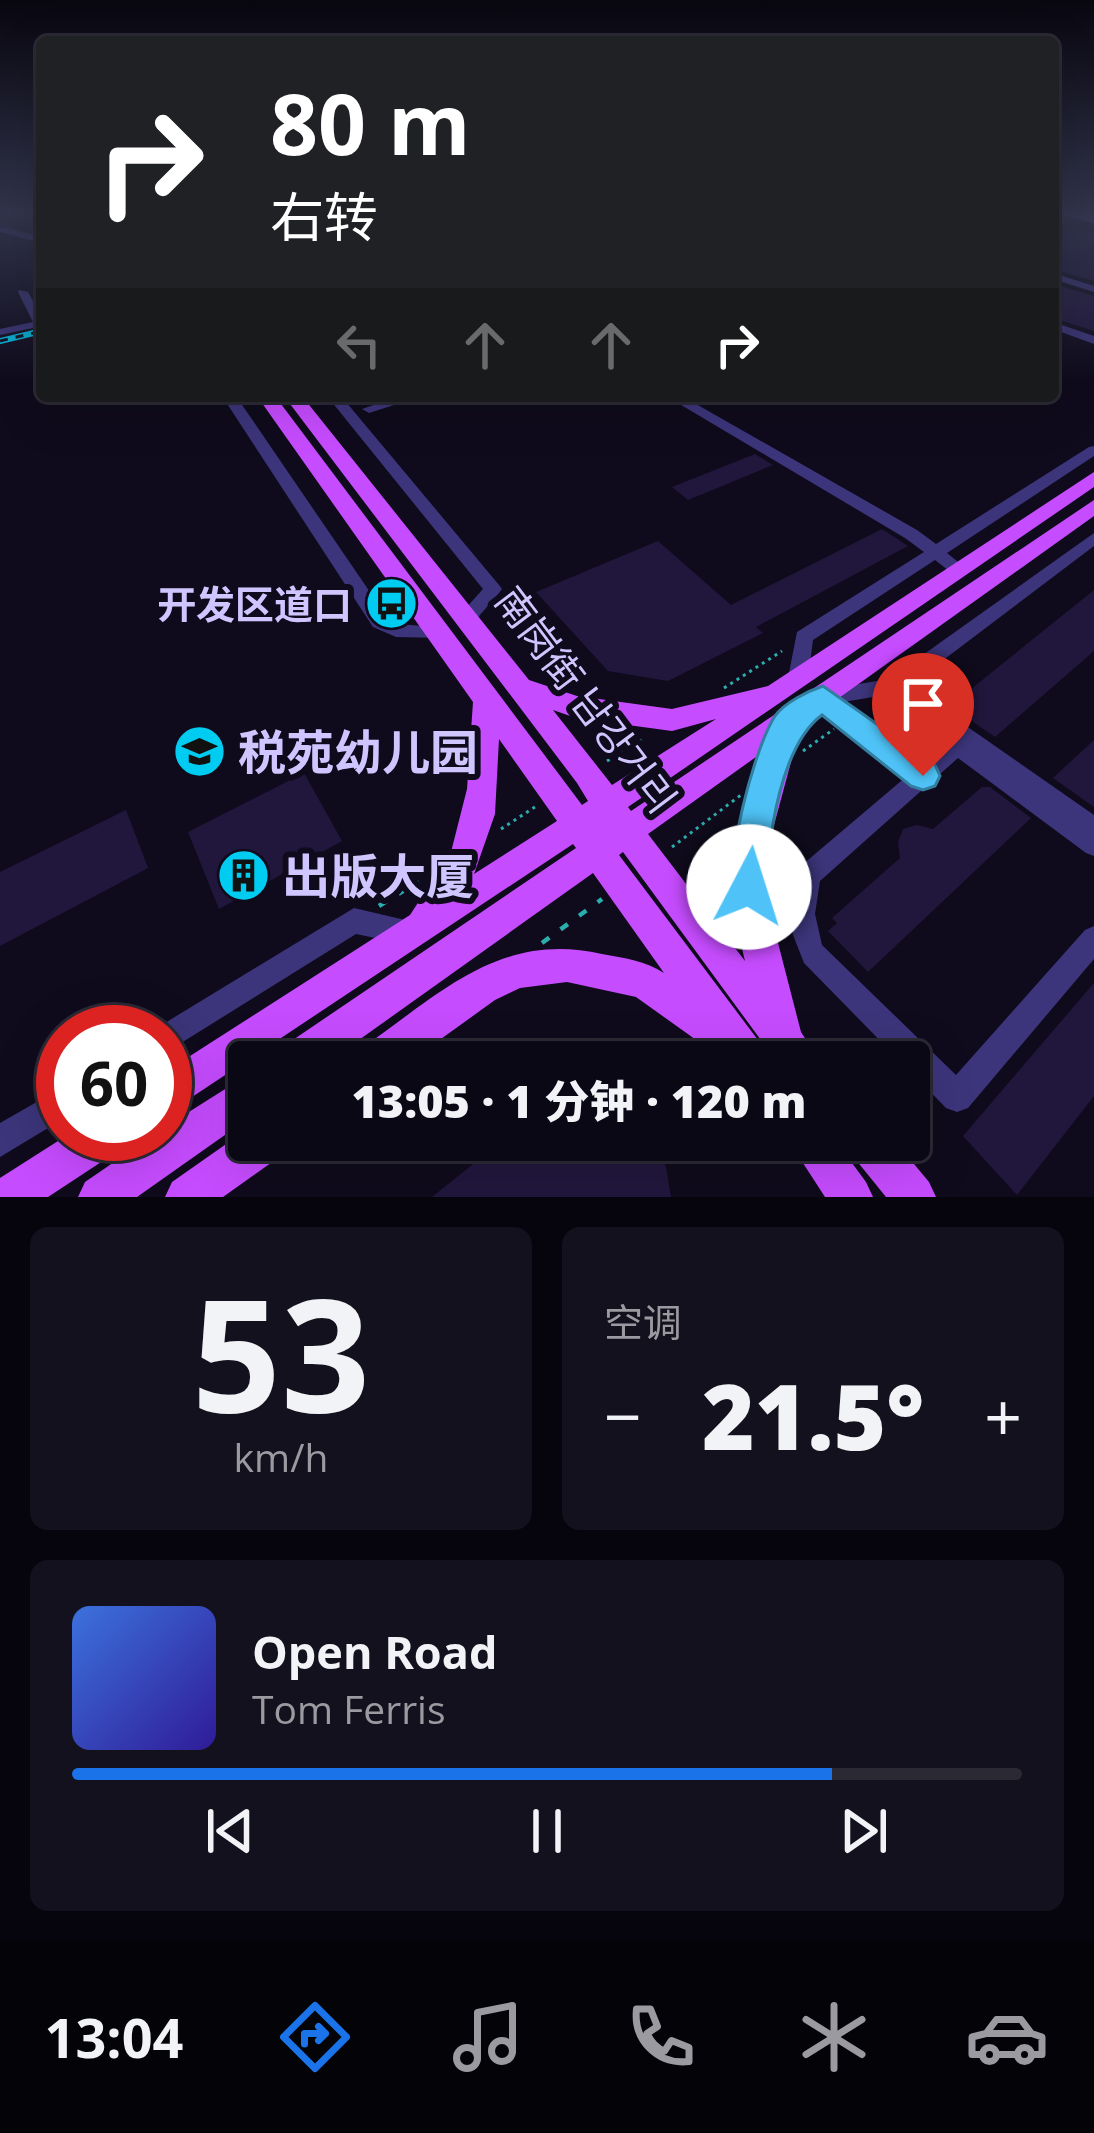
<!DOCTYPE html>
<html lang="zh">
<meta charset="utf-8">
<style>
:root{--surface:#0b0815;--page:#14111e;--text:#f1f3f6;--muted:#9a9aa0;--line:#2b2934;--accent:#1a73e8}
body{margin:0;font-family:"Open Sans","Noto Sans SC","Noto Sans KR",sans-serif;background:var(--page);color:var(--text);height:100vh;display:flex;flex-direction:column;font-size:45px;white-space:nowrap}
*{box-sizing:border-box;margin:0}
p{font-size:39px;color:var(--muted)}
.icon{flex:none;width:66px;height:66px;fill:none;stroke:currentColor;stroke-width:2;stroke-linecap:round;stroke-linejoin:round}
.map{position:relative;height:1197px;overflow:hidden}
.panel{display:flex;flex-direction:column;gap:30px;padding:30px;background:#06040c;flex:1}
.panel>*{flex:none}
.hud{position:absolute;left:36px;top:36px;width:1023px;height:366px;border-radius:12px;box-shadow:0 12px 48px #0002,0 0 0 3px var(--line);background:#202124;color:#fff;overflow:hidden}
.speed{position:absolute;left:36px;top:1005px;display:flex;gap:24px;font-size:60px;font-weight:700;text-align:center}
.speed>*{display:grid;place-content:center;width:156px;height:156px;border-radius:50%;background:var(--surface);box-shadow:0 12px 48px #0002,0 0 0 3px var(--line);line-height:1}
.speed .limit{border:18px solid #d22;background:#fff;color:#111}
.pin{position:absolute;display:grid;place-items:center;width:102px;height:102px;color:#fff;margin:-123px -51px;border-radius:50% 50% 50% 0;rotate:-45deg;box-shadow:0 0 12px #0007}
.pin .icon{rotate:45deg}
.me{position:absolute;width:132px;margin:-66px;rotate:5deg;stroke-linejoin:round;filter:drop-shadow(0 0 9px #0008)}
.turn{display:flex;align-items:center;gap:42px;height:252px;padding:0 36px;font-size:54px}
.turn .icon{width:156px;height:156px;stroke-width:2.5}
.turn b{display:block;font-size:84px;line-height:102px}
.lanes{display:flex;align-items:center;height:114px;padding:0 36px;background:#0003;justify-content:center;gap:60px;direction:ltr}
.lanes .off{opacity:.35}
.big{font-size:90px;font-weight:800;line-height:1.1}
.panel .tile{flex:1;display:flex;flex-direction:column;justify-content:center;gap:18px;min-width:0;padding:0 42px;border-radius:18px;background:var(--page)}
.panel .dial{align-items:center;gap:0}
.dial b{font-size:156px;line-height:1}
.song{display:flex;align-items:center;gap:36px}
.cover{width:144px;height:144px;border-radius:18px;background:linear-gradient(135deg,hsl(220 70% 55%),hsl(250 70% 35%))}
.played{height:12px;border-radius:6px;background:linear-gradient(90deg,var(--accent) 80%,var(--line) 80%)}
.keys{display:flex;justify-content:space-around;direction:ltr}
.heat{display:flex;justify-content:space-between;align-items:center;font-size:66px;direction:ltr}
.panel .tiles{flex:1;display:grid;gap:30px;grid-template-columns:1fr 1fr}
.tile:last-child{grid-column:span 2}
.trip{position:absolute;left:228px;top:1041px;width:702px;height:120px;border-radius:12px;background:var(--surface);box-shadow:0 12px 48px #0002,0 0 0 3px var(--line);font-weight:800;line-height:120px;text-align:center}
.tab-bar{display:flex;height:192px;justify-content:space-around;align-items:center;background:#040308;color:var(--muted)}
.tab-bar .icon{width:84px;height:84px}
.tab-bar .selected{color:var(--accent)}
.tab-bar b{font-size:54px;color:var(--text)}
.map>svg:first-child{display:block}
.building{fill:#21173d}
.lines{fill:none;stroke-linecap:round;stroke-linejoin:round}
.path-far1{stroke:#2badad;stroke-width:3;stroke-dasharray:3 4.5;stroke-linecap:butt}
.path{stroke:#2badad;stroke-width:4.5;stroke-dasharray:9 14;stroke-linecap:butt}
.minor{fill:#3c357b;fill-rule:evenodd}
.major{fill:#c64cff;fill-rule:evenodd}
.rail-casing{stroke:#00cbf0;stroke-width:6}
.rail{stroke:#0f0b1c;stroke-width:3;stroke-dasharray:8;stroke-linecap:butt}
.route{fill:#4fc3f7;stroke:#337fa1;stroke-width:3}
.labels{text-anchor:middle;dominant-baseline:central;stroke-width:12;stroke-linejoin:round;paint-order:stroke}
.poi-label{font-size:39px;font-weight:bold;fill:#cfc5ff;stroke:#0f0b1c;text-anchor:end}
.street-label{font-size:39px;fill:#cfc5ff;stroke:#0f0b1c}
.near-poi-label{font-size:48px;font-weight:bold;fill:#cfc5ff;stroke:#0f0b1c;text-anchor:start}
</style>
<div class="map">
<svg width="1094" height="1197" viewBox="0 0 1094 1197">
<rect width="100%" height="100%" fill="#0f0b1c"/>
<g class="building">
<polygon points="1076,228 1094,233 1094,281 1053,269 1053,237"/>
<polygon points="1053,284 1094,296 1094,331 1053,318"/>
<polygon points="755,454 773,465 688,500 672,487"/>
<polygon points="882,529 908,546 756,627 763,633 668,681 608,671 536,592 658,541 731,605"/>
<polygon points="1094,590 1094,651 995,737 950,706"/>
<polygon points="1094,740 1094,807 1053,778"/>
<polygon points="304,773 342,841 219,909 188,832"/>
<polygon points="982,787 990,787 1031,818 868,972 828,931 837,923 832,918 900,858 898,842 903,829 917,825 933,829"/>
<polygon points="126,810 148,868 0,946 0,872"/>
<polygon points="1094,983 1094,1096 1017,1195 963,1136"/>
<polygon points="503,1140 653,1140 666,1167 671,1197 432,1197"/>
</g>
<g class="lines">
<g class="path-far1">
<polyline points="724,688 782,651"/>
<polyline points="803,751 834,729"/>
<polyline points="607,761 645,738"/>
<polyline points="501,829 538,805"/>
<polyline points="672,847 741,795"/>
<polyline points="410,887 422,879"/>
</g>
<g class="path">
<polyline points="379,906 414,884"/>
<polyline points="542,943 602,899"/>
</g>
<g class="minor">
<polygon points="1058,213 1070,213 1053,221 1053,215"/>
<polygon points="0,226 42,237 42,243 0,232"/>
<polygon points="1053,273 1094,286 1094,292 1053,279"/>
<polygon points="19,290 28,292 42,318 42,326 0,335 0,329 33,322 18,292"/>
<polygon points="1053,322 1094,336 1094,344 1053,329"/>
<polygon points="222,396 236,396 387,617 399,624 444,628 446,633 444,638 396,637 373,627"/>
<polygon points="327,396 341,396 499,585 502,589 499,593 473,623 459,623 457,618 483,589"/>
<polygon points="400,396 422,396 369,413 362,409"/>
<polygon points="666,396 682,396 917,530 936,544 1089,447 1094,446 1094,456 947,553 968,570 965,574 953,574 935,560 813,640 808,678 805,683 791,683 788,678 797,632 924,552 905,538"/>
<path d="M1094,533v13l-185,140 185,129v41l-8,-3 -128,-95 -138,123 -5,33 7,31 134,130 129,-145 9,-4v33l-126,149 -11,4 -11,-4 -37,-38v-8h-8l-97,-99 -11,-28 -4,-21 2,-22 11,-27 105,-89 -91,-72 -3,-6 3,-6 7,-2 66,-11zM891,694l61,45 -29,23 -80,-60z"/>
<polygon points="354,908 418,923 422,932 418,941 409,945 356,934 165,1053 165,1032 154,1032 155,1029"/>
<polygon points="63,1087 63,1119 0,1157 0,1123"/>
</g>
<g class="major">
<polygon points="1064,213 1094,215 1094,223 1066,215"/>
<path d="M257,396h18l307,409 6,-4 -11,-18 -293,-387h18l227,284 48,16 95,13 96,-23 326,-214v15l-466,320 3,4 463,-311v16l-293,209 -31,115 -1,68 32,124 19,30h-43l-154,-210 -4,3 145,193 5,14h-42l-91,-65 -69,-15 -47,6 -25,12 -86,62h-52l5,-14c79,-55 138,-117 240,-94 22,4 44,7 62,19l-71,-100 -265,189h-52l5,-14 295,-200 -3,-4 -408,271v-43l245,-157 41,-63 16,-63 6,-87zM553,710l23,8 96,13 44,-12 -104,66zM499,739l58,82 -83,53 21,-60zM763,752c-24,69 -36,136 -18,209l-97,-127z"/>
<polygon points="249,1074 249,1118 137,1197 78,1197 85,1182 155,1134 165,1134 165,1127"/>
<polygon points="249,1128 249,1140 288,1140 282,1155 223,1197 165,1197 172,1182"/>
<polygon points="69,1134 127,1134 121,1149 48,1197 0,1197 0,1178"/>
<polygon points="788,1140 835,1140 866,1182 873,1197 825,1197"/>
<polygon points="846,1140 894,1140 929,1182 936,1197 886,1197 852,1155"/>
</g>
<defs>
<polyline id="rail" points="0,341 42,331"/>
</defs>
<use href="#rail" class="rail-casing"/>
<use href="#rail" class="rail"/>
</g>
<linearGradient id="sky" x2="0" y2="1"><stop stop-color="#08060f"/><stop offset="0.56" stop-color="#31344b"/><stop offset="1" stop-color="#31344b" stop-opacity="0"/></linearGradient>
<rect width="1094" height="381" fill="url(#sky)"/>
<path class="route" d="M823,686l112,79 5,11 -5,10 -12,4 -12,-4 -89,-71c-29,21 -43,73 -49,109 -4,26 0,52 -10,76l-14,5 -13,-5c-14,-32 19,-154 39,-184 9,-13 33,-25 48,-30z"/>
<defs>
<symbol id="bus-disc" viewBox="-11 -11 22 22"><circle r="9.5" fill="#00cbf0" stroke="#0f0b1c"/><path d="M-5-6H5V4H4V6H2V4H-2V6H-4V4H-5ZM-3.5-4V0h7V-4ZM-3.5 1.2v1.5H-2V1.2ZM2 1.2v1.5H3.5V1.2Z" fill="#111"/></symbol>
<symbol id="school-disc" viewBox="-11 -11 22 22"><circle r="9.5" fill="#00cbf0" stroke="#0f0b1c"/><path d="M0-5L7-2L0 1L-7-2ZM-4 1L0 2.5L4 1V4Q0 6-4 4Z" fill="#111"/></symbol>
<symbol id="building-disc" viewBox="-11 -11 22 22"><circle r="9.5" fill="#00cbf0" stroke="#0f0b1c"/><path d="M-4-6H4V6H1V3H-1V6H-4ZM-2.5-4.3h1.7v1.8h-1.7ZM.8-4.3h1.7v1.8H.8ZM-2.5-1h1.7V.8h-1.7ZM.8-1h1.7V.8H.8Z" fill="#111"/></symbol>
</defs>
<g fill-rule="evenodd">
<use href="#bus-disc" x="362" y="574" width="59" height="59"/>
<use href="#school-disc" x="170" y="722" width="59" height="59"/>
<use href="#building-disc" x="214" y="846" width="59" height="59"/>
</g>
<g class="labels">
<g class="poi-label">
<text x="352" y="603">开发区道口</text>
</g>
<g class="street-label">
<text transform="translate(587 699) rotate(53)">南岗街 남강거리</text>
</g>
<g class="near-poi-label">
<text x="238" y="751">税苑幼儿园</text>
<text x="282" y="875">出版大厦</text>
</g>
</g>
</svg>
<div class="speed"><div class="limit">60</div></div>
<div class="pin" style="left:923px;top:776px;background:#d93025"><svg class="icon" aria-label="arrive" viewBox="0 0 24 24"><path d="M6 21V4h12l-3 4 3 4H6"/></svg></div>
<svg class="me" style="left:749px;top:887px" viewBox="-20 -20 40 40"><circle r="19" fill="#fff"/><path d="M0-13L10 11 0 6-10 11z" fill="#4fc3f7"/></svg>
<div class="trip">13:05 · 1 分钟 · 120 m</div>
<div class="hud">
<div class="turn"><svg class="icon" aria-label="right" viewBox="0 0 24 24"><path d="M7 20v-9h11M14 6l5 5-5 5"/></svg><div><b>80 m</b>右转</div></div>
<div class="lanes"><svg class="icon off" aria-label="left" viewBox="0 0 24 24"><path d="M17 20v-9H6M10 6l-5 5 5 5"/></svg><svg class="icon off" aria-label="ahead" viewBox="0 0 24 24"><path d="M12 20V5M6 11l6-6 6 6"/></svg><svg class="icon off" aria-label="ahead" viewBox="0 0 24 24"><path d="M12 20V5M6 11l6-6 6 6"/></svg><svg class="icon" aria-label="right" viewBox="0 0 24 24"><path d="M7 20v-9h11M14 6l5 5-5 5"/></svg></div>
</div>
</div>
<section class="panel">
<div class="tiles">
<div class="tile dial"><b>53</b><p>km/h</p></div>
<div class="tile"><p>空调</p>
<div class="heat"><a>−</a><b class="big">21.5°</b><a>+</a></div>
</div>
<div class="tile">
<div class="song"><i class="cover"></i><div><b>Open Road</b><p>Tom Ferris</p></div></div>
<div class="played"></div>
<div class="keys"><svg class="icon" aria-label="previous" viewBox="0 0 24 24"><path d="M18 5L8 12l10 7zM5 5v14"/></svg><svg class="icon" aria-label="pause" viewBox="0 0 24 24"><path d="M8 5v14M16 5v14"/></svg><svg class="icon" aria-label="next" viewBox="0 0 24 24"><path d="M6 5l10 7-10 7zM19 5v14"/></svg></div>
</div>
</div>
</section>
<nav class="tab-bar">
<b>13:04</b>
<svg class="icon selected" aria-label="directions" viewBox="0 0 24 24"><path d="M12 3l9 9-9 9-9-9zM9 14v-3h6M13 9l2 2-2 2"/></svg>
<svg class="icon" aria-label="music" viewBox="0 0 24 24"><path d="M9 18V5l10-2v13"/><circle cx="6" cy="18" r="3"/><circle cx="16" cy="16" r="3"/></svg>
<svg class="icon" aria-label="phone" viewBox="0 0 24 24"><path d="M5 4h4l2 5-3 2q2 4 5 5l2-3 5 2v4C11 20 4 13 5 4z"/></svg>
<svg class="icon" aria-label="climate" viewBox="0 0 24 24"><path d="M12 3v18M4 7l16 10M4 17L20 7"/></svg>
<svg class="icon" aria-label="car" viewBox="0 0 24 24"><path d="M5 17H2v-5l4-1 3-4h7l3 4 3 1v5h-3M9 17h6M6 11h13"/><circle cx="7" cy="17" r="2"/><circle cx="17" cy="17" r="2"/></svg>
</nav>
